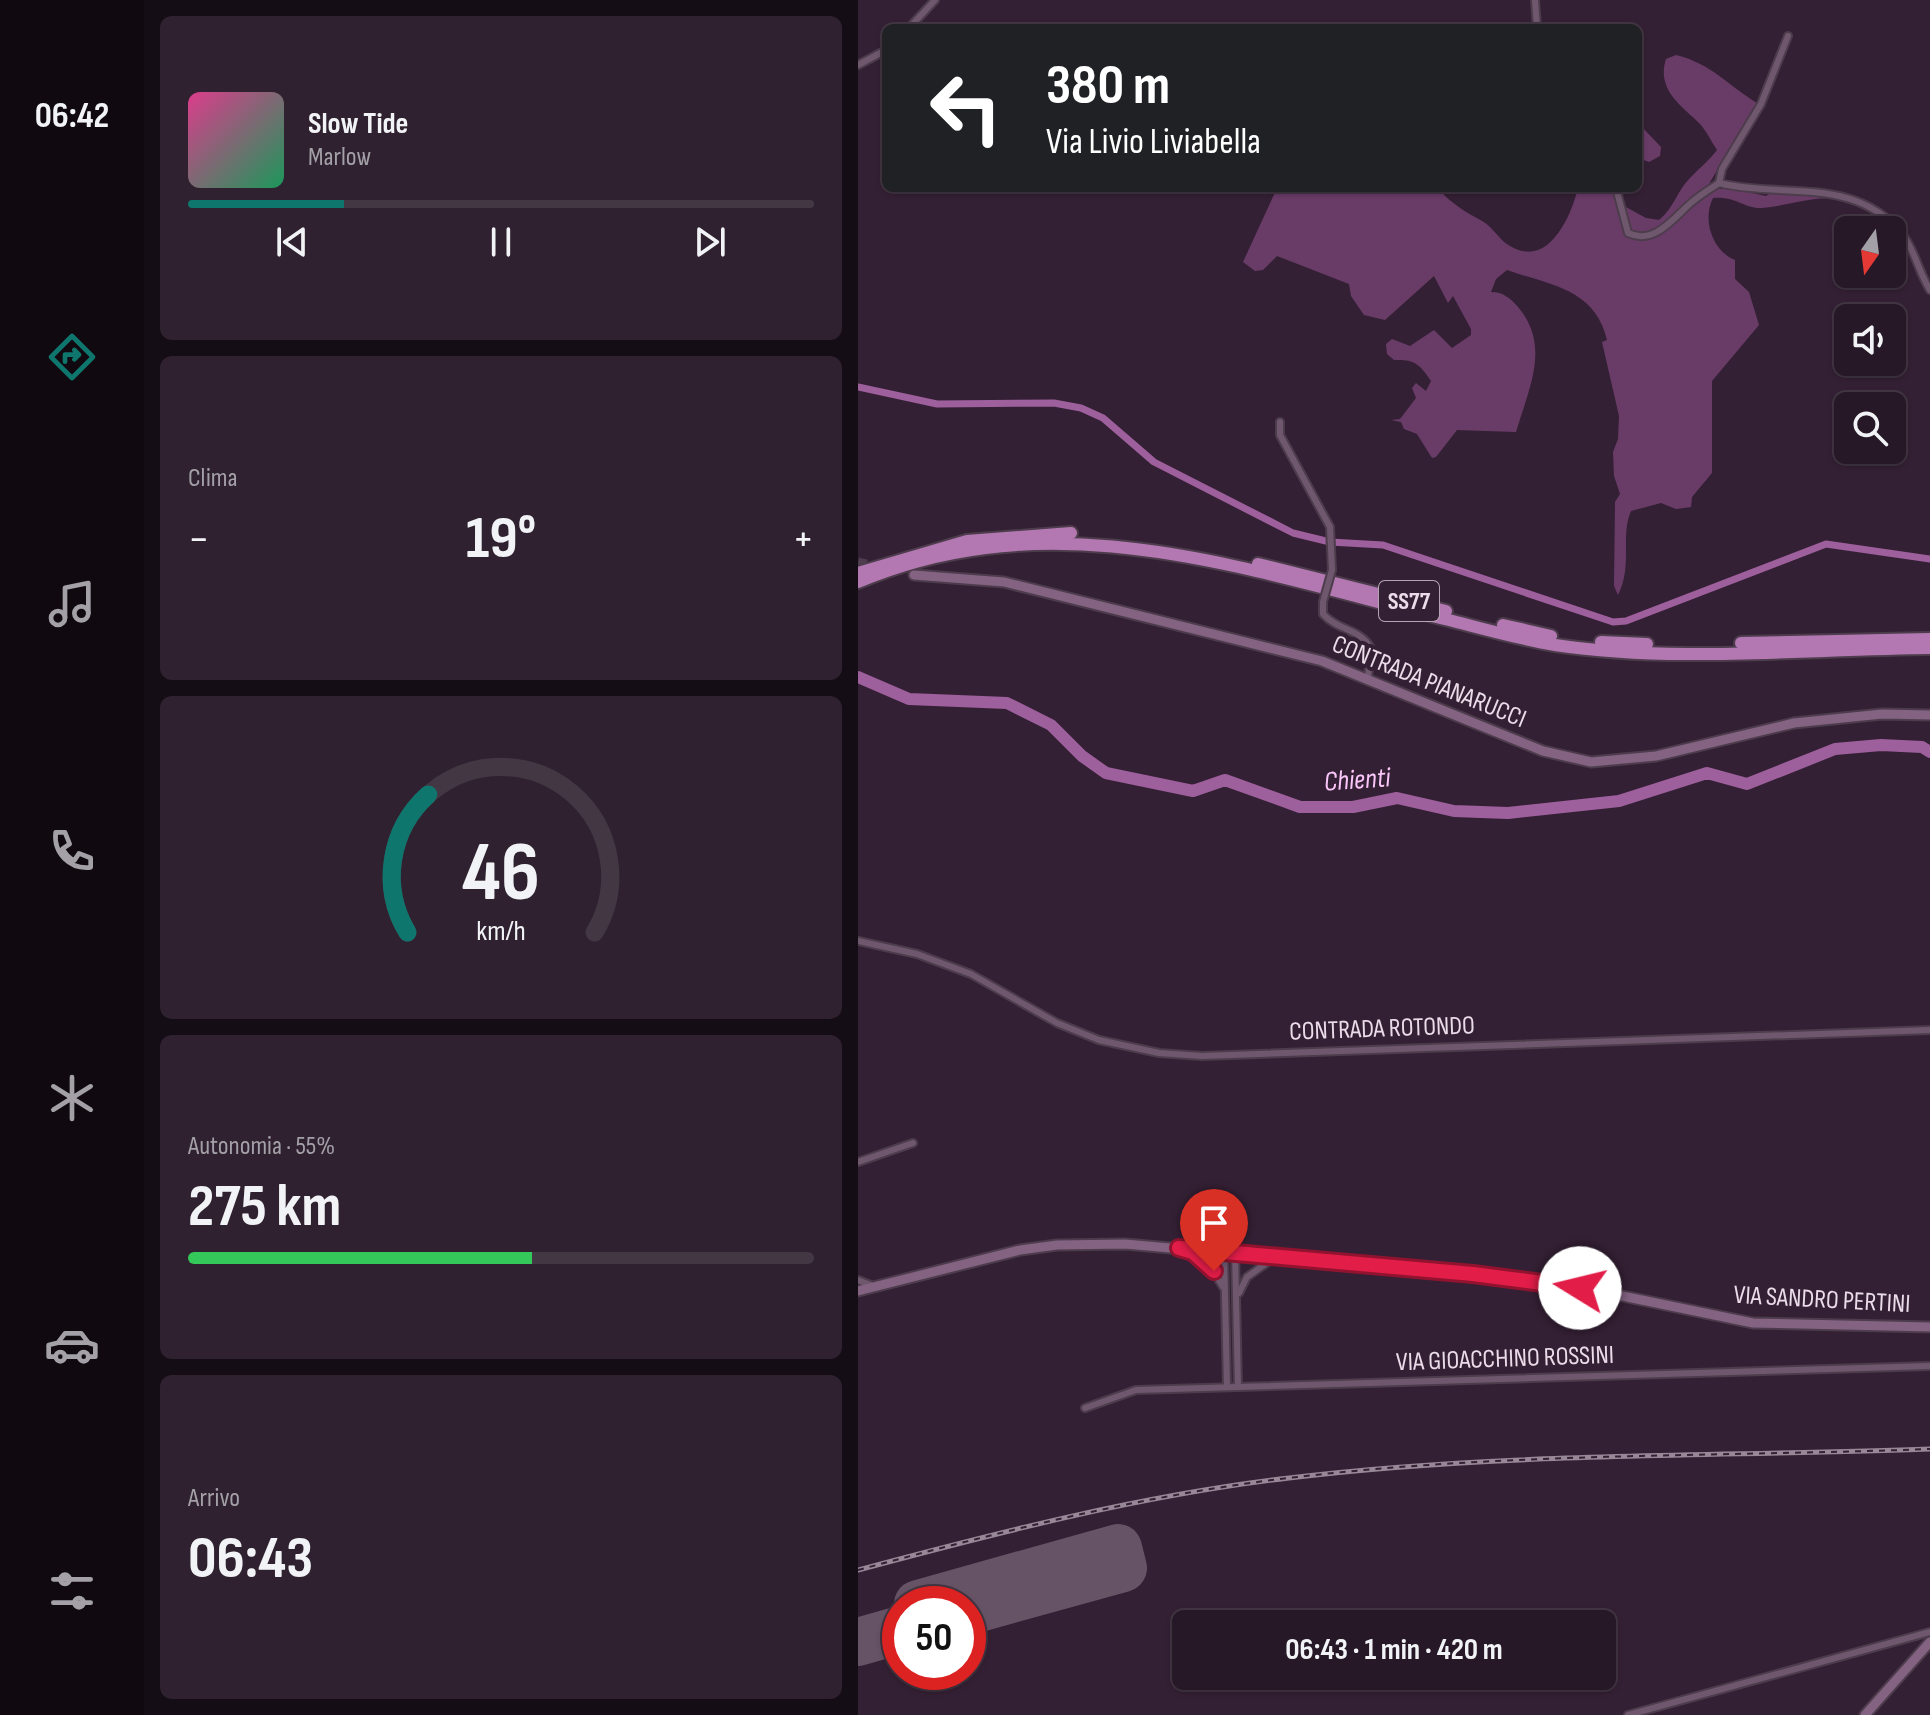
<!DOCTYPE html>
<html lang="it">
<meta charset="utf-8">
<style>
:root{--surface:#271827;--page:#2f212f;--text:#f1f3f6;--muted:#a4a0a7;--line:#433744;--accent:#0f766e}
body{margin:0;font-family:"Sofia Sans Condensed",sans-serif;background:var(--page);color:var(--text);height:100vh;display:flex;flex-direction:column;font-size:30px;white-space:nowrap}
*{box-sizing:border-box;margin:0}
p{font-size:26px;color:var(--muted)}
.icon{flex:none;width:44px;height:44px;fill:none;stroke:currentColor;stroke-width:2;stroke-linecap:round;stroke-linejoin:round}
.map{position:relative;flex:1;overflow:hidden}
.drawer{display:flex;flex-direction:column;gap:16px;padding:16px;background:#150d15;width:714px}
.drawer>*{flex:none}
.top-card{position:absolute;left:24px;top:24px;width:760px;height:168px;border-radius:12px;box-shadow:0 2px 6px #0004,0 0 0 2px var(--line);background:#202124;color:#fff;overflow:hidden}
.needle{width:52px;rotate:194deg}
.controls{position:absolute;left:976px;top:216px;display:grid;gap:16px}
.controls a{display:grid;place-items:center;width:72px;height:72px;border-radius:12px;background:var(--surface);box-shadow:0 2px 6px #0004,0 0 0 2px var(--line);font-size:40px}
.speed{position:absolute;left:24px;top:1586px;display:flex;gap:16px;font-size:40px;font-weight:700;text-align:center}
.speed>*{display:grid;place-content:center;width:104px;height:104px;border-radius:50%;background:var(--surface);box-shadow:0 2px 6px #0004,0 0 0 2px var(--line);line-height:1}
.speed .limit{border:12px solid #d22;background:#fff;color:#111}
.pin{position:absolute;display:grid;place-items:center;width:68px;height:68px;color:#fff;margin:-82px -34px;border-radius:50% 50% 50% 0;rotate:-45deg;box-shadow:0 0 8px #0007}
.pin .icon{rotate:45deg}
.me{position:absolute;width:88px;margin:-44px;rotate:279deg;stroke-linejoin:round;filter:drop-shadow(0 0 6px #0008)}
.turn{display:flex;align-items:center;gap:28px;height:168px;padding:0 32px;font-size:36px}
.turn .icon{width:104px;height:104px;stroke-width:2.5}
.turn b{display:block;font-size:56px;line-height:68px}
.big{font-size:60px;font-weight:700;line-height:1.1}
.drawer .widget{flex:1;display:flex;flex-direction:column;justify-content:center;gap:12px;min-width:0;padding:0 28px;border-radius:12px;background:var(--page)}
.drawer .dial{align-items:center;gap:0}
.dial svg{height:208px;overflow:visible;fill:none;stroke:var(--line);stroke-width:7;stroke-linecap:round;text-anchor:middle}
.dial text{fill:var(--text);stroke:none}
.song{display:flex;align-items:center;gap:24px}
.cover{width:96px;height:96px;border-radius:12px;background:linear-gradient(135deg,hsl(330 70% 55%),hsl(150 70% 35%))}
.played{height:8px;border-radius:4px;background:linear-gradient(90deg,var(--accent) 25%,var(--line) 25%)}
.keys{display:flex;justify-content:space-around;direction:ltr}
.heat{display:flex;justify-content:space-between;align-items:center;font-size:44px;direction:ltr}
.charge{height:12px;border-radius:6px;background:linear-gradient(90deg,#34c759 55%,var(--line) 0)}
.trip{position:absolute;left:314px;top:1610px;width:444px;height:80px;border-radius:12px;background:var(--surface);box-shadow:0 2px 6px #0004,0 0 0 2px var(--line);font-weight:700;line-height:80px;text-align:center}
main{display:flex;flex:1;min-height:0}
.menu{display:flex;flex-direction:column;width:144px;justify-content:space-around;align-items:center;background:#100a10;color:var(--muted)}
.menu .icon{width:56px;height:56px}
.menu .selected{color:var(--accent)}
.menu b{font-size:36px;color:var(--text)}
.map>svg:first-child{display:block}
.green{fill:#693c68}
.lines{fill:none;stroke-linecap:round;stroke-linejoin:round}
.canal{stroke:#9e5f9d;stroke-width:7}
.river{stroke:#9e5f9d;stroke-width:12}
.runway{stroke:#665466;stroke-width:48}
.secondary-tunnel{stroke:#4f3c4f;stroke-width:9;stroke-dasharray:9 4.5;stroke-linecap:butt}
.street-casing{stroke:#4d3c4c;stroke-width:10}
.secondary-casing{stroke:#4d3c4c;stroke-width:13}
.highway-casing{stroke:#4d3c4c;stroke-width:16}
.street{stroke:#6f586e;stroke-width:6}
.secondary{stroke:#836282;stroke-width:9}
.highway{stroke:#b378b2;stroke-width:12}
.rail-casing{stroke:#978797;stroke-width:5}
.rail{stroke:#342034;stroke-width:2;stroke-dasharray:6;stroke-linecap:butt}
.street-bridge-casing{stroke:#4d3c4c;stroke-width:10;stroke-linecap:butt}
.street-bridge{stroke:#6f586e;stroke-width:6}
.route-casing{stroke:#92132f;stroke-width:20}
.route{stroke:#e11d48;stroke-width:14}
.labels{text-anchor:middle;dominant-baseline:central;stroke-width:8;stroke-linejoin:round;paint-order:stroke}
.shield{fill:#342034;stroke:#b3a4b3;stroke-width:2}
.shield-label{font-size:24px;font-weight:bold;fill:#eadce9}
.street-label{font-size:26px;fill:#eadce9;stroke:#342034}
.water-label{font-size:28px;font-style:italic;fill:#fbc7fa;stroke:#342034}
</style>
<main>
<nav class="menu">
<b>06:42</b>
<svg class="icon selected" aria-label="directions" viewBox="0 0 24 24"><path d="M12 3l9 9-9 9-9-9zM9 14v-3h6M13 9l2 2-2 2"/></svg>
<svg class="icon" aria-label="music" viewBox="0 0 24 24"><path d="M9 18V5l10-2v13"/><circle cx="6" cy="18" r="3"/><circle cx="16" cy="16" r="3"/></svg>
<svg class="icon" aria-label="phone" viewBox="0 0 24 24"><path d="M5 4h4l2 5-3 2q2 4 5 5l2-3 5 2v4C11 20 4 13 5 4z"/></svg>
<svg class="icon" aria-label="climate" viewBox="0 0 24 24"><path d="M12 3v18M4 7l16 10M4 17L20 7"/></svg>
<svg class="icon" aria-label="car" viewBox="0 0 24 24"><path d="M5 17H2v-5l4-1 3-4h7l3 4 3 1v5h-3M9 17h6M6 11h13"/><circle cx="7" cy="17" r="2"/><circle cx="17" cy="17" r="2"/></svg>
<svg class="icon" aria-label="filters" viewBox="0 0 24 24"><path d="M4 7h16M4 17h16"/><circle cx="9" cy="7" r="2"/><circle cx="15" cy="17" r="2"/></svg>
</nav>
<section class="drawer">
<div class="widget">
<div class="song"><i class="cover"></i><div><b>Slow Tide</b><p>Marlow</p></div></div>
<div class="played"></div>
<div class="keys"><svg class="icon" aria-label="previous" viewBox="0 0 24 24"><path d="M18 5L8 12l10 7zM5 5v14"/></svg><svg class="icon" aria-label="pause" viewBox="0 0 24 24"><path d="M8 5v14M16 5v14"/></svg><svg class="icon" aria-label="next" viewBox="0 0 24 24"><path d="M6 5l10 7-10 7zM19 5v14"/></svg></div>
</div>
<div class="widget"><p>Clima</p>
<div class="heat"><a>−</a><b class="big">19°</b><a>+</a></div>
</div>
<div class="widget dial"><svg viewBox="0 0 100 80">
<path d="M14 69A42 42 0 1 1 86 69"/>
<path d="M14 69A42 42 0 0 1 22 16" stroke="#0f766e"/>
<text x="50" y="56" font-size="32" font-weight="700">46</text>
<text x="50" y="72" font-size="11">km/h</text>
</svg></div>
<div class="widget"><p>Autonomia · 55%</p><b class="big">275 km</b><div class="charge"></div></div>
<div class="widget"><p>Arrivo</p><b class="big">06:43</b></div>
</section>
<div class="map">
<svg width="1072" height="1715" viewBox="0 0 1072 1715">
<rect width="100%" height="100%" fill="#342034"/>
<g class="green">
<path d="M818,55c36,9 50,29 81,48l-51,86h27l33,7 8,-5h42l15,7c-25,0 -45,8 -69,10 -18,1 -25,-12 -49,-10 -11,21 -1,53 22,62v19l14,13 10,33 -47,56v92l-20,24 -1,10 -15,2 -15,-6 -30,8c-11,25 2,54 -13,84l-4,-9 1,-84 5,-8 -6,-18 -1,-24 5,-13 1,-23 -17,-74 5,-2c-12,-52 -58,-55 -100,-70l-11,9 -5,13c12,0 19,6 27,15 33,39 11,81 -2,125l-59,-2 -21,27 -4,1 -15,-24 -13,-5 -3,-7 -10,-2 9,-1 16,-21 -4,-10 4,-5 10,8 5,-10c-11,-17 -17,-22 -37,-21l-7,-6 -1,-10 6,-5 18,7 24,-16 18,18 19,-13v-6l-18,-33 -5,7 -14,-27 -49,44 -21,-5 -13,-19 -2,-12 -72,-28 -14,14 -8,1 -12,-9 34,-74h160c15,16 27,23 45,33 11,6 17,19 28,25 38,23 61,-29 68,-58h46l-2,17 24,13 13,2c15,-12 18,-29 31,-42 9,-10 19,-17 27,-28 -6,-9 -11,-20 -18,-27 -17,-17 -43,-33 -33,-64z"/>
<polygon points="780,123 803,147 802,156 791,162 780,158"/>
</g>
<g class="lines">
<polyline class="canal" points="0,387 79,404 196,403 223,408 245,418 296,462 435,533 472,542 525,545 755,622 768,621 968,544 1072,559"/>
<polyline class="river" points="0,677 51,699 149,703 193,725 224,756 248,773 335,791 367,780 442,807 495,807 539,798 596,811 650,813 761,801 849,773 889,784 977,749 1023,745 1064,747 1072,752"/>
<g class="runway">
<polyline points="60,1604 260,1548 265,1568 110,1611"/>
<polyline points="0,1642 42,1630"/>
</g>
<polyline class="secondary-tunnel" points="0,562 21,567"/>
<defs>
<g id="street">
<polyline points="677,0 679,28"/>
<polyline points="51,28 77,0"/>
<polyline points="0,65 28,50"/>
<path d="M861,183c64,16 136,-8 184,52 12,16 16,38 27,55"/>
<path d="M758,188l12,45c27,13 47,-17 64,-31 8,-7 18,-13 27,-19l3,-14 39,-65 27,-68"/>
<polyline points="422,422 422,435 472,527 474,570"/>
<path d="M465,602v12c15,17 36,14 48,34l-3,29"/>
<polyline points="0,941 59,954 113,974 199,1023 241,1040 301,1053 344,1056 1072,1030"/>
<polyline points="0,1162 55,1143"/>
<polyline points="366,1251 369,1387"/>
<polyline points="333,1252 351,1264 365,1287"/>
<polyline points="377,1252 380,1387"/>
<polyline points="0,1280 15,1286"/>
<polyline points="381,1293 389,1277 417,1257"/>
<polyline points="227,1408 278,1390 1072,1366"/>
<polyline points="770,1715 1072,1632"/>
</g>
<g id="secondary">
<polyline points="56,575 146,582 464,661 685,751 733,762 798,756 936,723 1024,714 1072,715"/>
<polyline points="0,1291 162,1250 199,1245 267,1244 643,1277 745,1292 895,1323 1072,1327"/>
<polyline points="1007,1715 1072,1642"/>
</g>
<g id="highway">
<polyline points="400,564 588,611"/>
<polyline points="0,573 109,541 213,533"/>
<path d="M0,582c199,-84 394,-10 591,38 35,9 70,19 106,25 119,18 254,4 375,3"/>
<polyline points="645,625 693,636"/>
<polyline points="743,642 789,644"/>
<polyline points="883,643 1072,639"/>
</g>
</defs>
<use href="#street" class="street-casing"/>
<use href="#secondary" class="secondary-casing"/>
<use href="#highway" class="highway-casing"/>
<use href="#street" class="street"/>
<use href="#secondary" class="secondary"/>
<use href="#highway" class="highway"/>
<defs>
<path id="rail" d="M0,1570c142,-38 285,-75 431,-92 212,-26 428,-21 641,-29"/>
</defs>
<use href="#rail" class="rail-casing"/>
<use href="#rail" class="rail"/>
<defs>
<polyline id="street-bridge" points="465,602 474,570"/>
</defs>
<use href="#street-bridge" class="street-bridge-casing"/>
<use href="#street-bridge" class="street-bridge"/>
</g>
<g class="lines">
<defs>
<polyline id="route" points="356,1271 335,1252 321,1248 615,1274 722,1288"/>
</defs>
<use href="#route" class="route-casing"/>
<use href="#route" class="route"/>
</g>
<g class="labels">
<rect class="shield" x="521" y="581" width="60" height="40" rx="6"/>
<g class="shield-label">
<text x="551" y="601">SS77</text>
</g>
<g class="street-label">
<text transform="translate(571 682) rotate(22)">CONTRADA PIANARUCCI</text>
<text transform="translate(524 1029) rotate(-2)">CONTRADA ROTONDO</text>
<text transform="translate(964 1300) rotate(3)">VIA SANDRO PERTINI</text>
<text transform="translate(647 1359) rotate(-2)">VIA GIOACCHINO ROSSINI</text>
</g>
<g class="water-label">
<text transform="translate(499 780) rotate(-4)">Chienti</text>
</g>
</g>
</svg>
<div class="controls">
<a><svg class="needle" viewBox="-14 -14 28 28"><path d="M0-13l5 13h-10z" fill="#e53935"/><path d="M0 13l5-13h-10z" fill="#a4a0a7"/></svg></a>
<a><svg class="icon" aria-label="sound" viewBox="0 0 24 24"><path d="M4 9h4l5-4v14l-5-4H4zM17 9q2 3 0 6"/></svg></a>
<a><svg class="icon" aria-label="search" viewBox="0 0 24 24"><circle cx="10" cy="10" r="6"/><path d="M15 15l6 6"/></svg></a>
</div>
<div class="speed"><div class="limit">50</div></div>
<div class="pin" style="left:356px;top:1271px;background:#d93025"><svg class="icon" aria-label="arrive" viewBox="0 0 24 24"><path d="M6 21V4h12l-3 4 3 4H6"/></svg></div>
<svg class="me" style="left:722px;top:1288px" viewBox="-20 -20 40 40"><circle r="19" fill="#fff"/><path d="M0-13L10 11 0 6-10 11z" fill="#e11d48"/></svg>
<div class="trip">06:43 · 1 min · 420 m</div>
<div class="top-card">
<div class="turn"><svg class="icon" aria-label="left" viewBox="0 0 24 24"><path d="M17 20v-9H6M10 6l-5 5 5 5"/></svg><div><b>380 m</b>Via Livio Liviabella</div></div>
</div>
</div>
</main>
